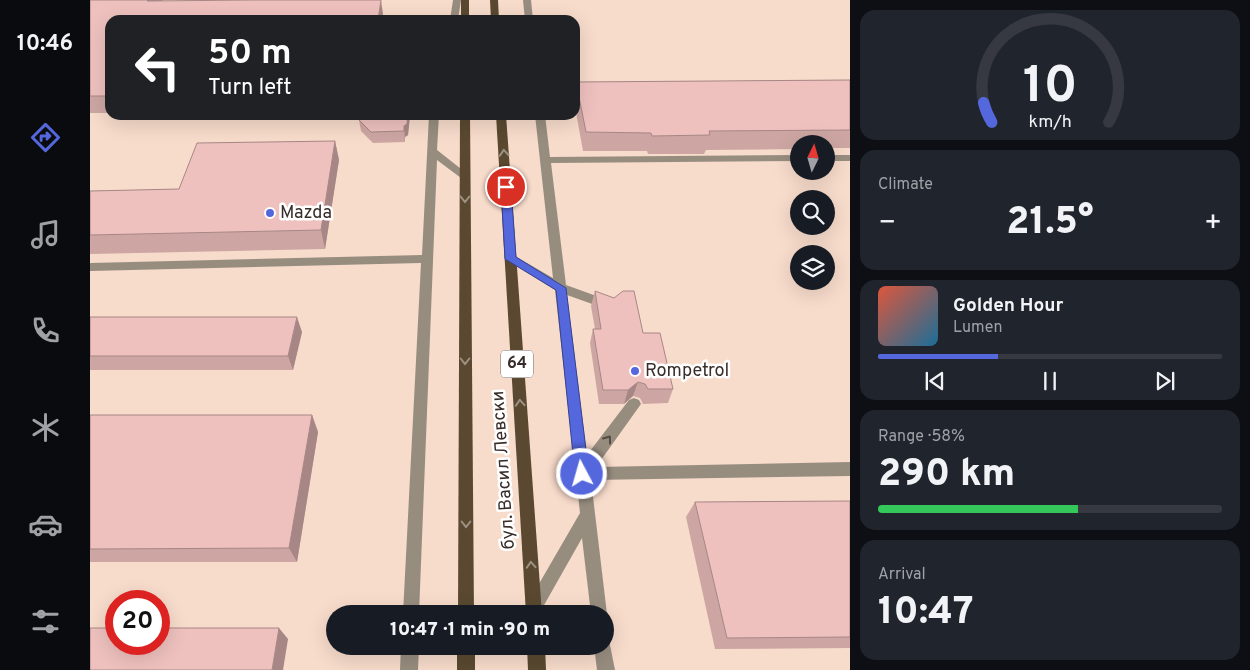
<!DOCTYPE html>
<meta charset="utf-8">
<style>
:root{--surface:#171b24;--page:#20242c;--text:#f1f3f6;--muted:#9ea1a6;--line:#363941;--accent:#5567dd}
body{margin:0;font-family:Overpass,sans-serif;background:var(--page);color:var(--text);height:100vh;display:flex;flex-direction:column;font-size:19px;white-space:nowrap}
*{box-sizing:border-box;margin:0}
p{font-size:16px;color:var(--muted)}
.icon{flex:none;width:28px;height:28px;fill:none;stroke:currentColor;stroke-width:2;stroke-linecap:round;stroke-linejoin:round}
.map{position:relative;flex:1;overflow:hidden}
.drawer{display:flex;flex-direction:column;gap:10px;padding:10px;background:#0d0f14;width:400px}
.drawer>*{flex:none}
.guide{position:absolute;left:15px;top:15px;width:475px;height:105px;border-radius:15px;box-shadow:0 5px 20px #0002;background:#202124;color:#fff;overflow:hidden}
.needle{width:32px;rotate:5deg}
.buttons{position:absolute;left:700px;top:135px;display:grid;gap:10px}
.buttons a{display:grid;place-items:center;width:45px;height:45px;border-radius:50%;background:var(--surface);box-shadow:0 5px 20px #0002;font-size:25px}
.speed{position:absolute;left:15px;top:590px;display:flex;gap:10px;font-size:25px;font-weight:700;text-align:center}
.speed>*{display:grid;place-content:center;width:65px;height:65px;border-radius:50%;background:var(--surface);box-shadow:0 5px 20px #0002;line-height:1}
.speed .limit{border:8px solid #d22;background:#fff;color:#111}
.pin{position:absolute;display:grid;place-items:center;width:42px;height:42px;color:#fff;margin:-21px;border:2px solid #fff;border-radius:50%;box-shadow:0 1px 5px #0007}
.me{position:absolute;width:55px;margin:-28px;rotate:354deg;stroke-linejoin:round;filter:drop-shadow(0 0 4px #0008)}
.turn{display:flex;align-items:center;gap:18px;height:105px;padding:0 20px;font-size:22px}
.turn .icon{width:65px;height:65px;stroke-width:2.5}
.turn b{display:block;font-size:35px;line-height:42px}
.big{font-size:38px;font-weight:800;line-height:1.1}
.drawer .tile{flex:1;display:flex;flex-direction:column;justify-content:center;gap:8px;min-width:0;padding:0 18px;border-radius:15px;background:var(--page)}
.drawer .dial{align-items:center;gap:0}
.dial svg{height:130px;overflow:visible;fill:none;stroke:var(--line);stroke-width:7;stroke-linecap:round;text-anchor:middle}
.dial text{fill:var(--text);stroke:none}
.song{display:flex;align-items:center;gap:15px}
.cover{width:60px;height:60px;border-radius:8px;background:linear-gradient(135deg,hsl(10 70% 55%),hsl(200 70% 35%))}
.played{height:5px;border-radius:2px;background:linear-gradient(90deg,var(--accent) 35%,var(--line) 35%)}
.keys{display:flex;justify-content:space-around;direction:ltr}
.heat{display:flex;justify-content:space-between;align-items:center;font-size:28px;direction:ltr}
.charge{height:8px;border-radius:4px;background:linear-gradient(90deg,#34c759 58%,var(--line) 0)}
.trip{position:absolute;left:236px;top:605px;width:288px;height:50px;border-radius:25px;background:var(--surface);box-shadow:0 5px 20px #0002;font-weight:800;line-height:50px;text-align:center}
main{display:flex;flex:1;min-height:0}
.dock{display:flex;flex-direction:column;width:90px;justify-content:space-around;align-items:center;background:#090b0e;color:var(--muted)}
.dock .icon{width:35px;height:35px}
.dock .selected{color:var(--accent)}
.dock b{font-size:22px;color:var(--text)}
.map>svg:first-child{display:block}
.lines{fill:none;stroke-linecap:round;stroke-linejoin:round}
.minor{fill:#978d7f;fill-rule:evenodd}
.major{fill:#5a4930;fill-rule:evenodd}
.wall{fill:#cda6a3}
.shaded-wall{fill:#a78785}
.building{fill:#eec1be;stroke:#a78785}
.oneway{stroke:#9c9283}
.oneway2{stroke:#544a42}
.route{fill:#5567dd;stroke:#374390}
.poi-dot{fill:#5567dd;stroke:#fff;stroke-width:2}
.labels{text-anchor:middle;dominant-baseline:central;stroke-width:5;stroke-linejoin:round;paint-order:stroke}
.shield{fill:#fff;stroke:#746c68;stroke-width:1}
.shield-label{font-size:16px;font-weight:bold;fill:#382d28}
.poi-label{font-size:18px;fill:#382d28;stroke:#fff;text-anchor:start}
.street-label{font-size:18px;fill:#382d28;stroke:#fff}
</style>
<main>
<nav class="dock">
<b>10:46</b>
<svg class="icon selected" aria-label="directions" viewBox="0 0 24 24"><path d="M12 3l9 9-9 9-9-9zM9 14v-3h6M13 9l2 2-2 2"/></svg>
<svg class="icon" aria-label="music" viewBox="0 0 24 24"><path d="M9 18V5l10-2v13"/><circle cx="6" cy="18" r="3"/><circle cx="16" cy="16" r="3"/></svg>
<svg class="icon" aria-label="phone" viewBox="0 0 24 24"><path d="M5 4h4l2 5-3 2q2 4 5 5l2-3 5 2v4C11 20 4 13 5 4z"/></svg>
<svg class="icon" aria-label="climate" viewBox="0 0 24 24"><path d="M12 3v18M4 7l16 10M4 17L20 7"/></svg>
<svg class="icon" aria-label="car" viewBox="0 0 24 24"><path d="M5 17H2v-5l4-1 3-4h7l3 4 3 1v5h-3M9 17h6M6 11h13"/><circle cx="7" cy="17" r="2"/><circle cx="17" cy="17" r="2"/></svg>
<svg class="icon" aria-label="filters" viewBox="0 0 24 24"><path d="M4 7h16M4 17h16"/><circle cx="9" cy="7" r="2"/><circle cx="15" cy="17" r="2"/></svg>
</nav>
<div class="map">
<svg width="760" height="670" viewBox="0 0 760 670">
<rect width="100%" height="100%" fill="#f7dbcb"/>
<g class="lines">
<g class="minor">
<polygon points="363,0 371,0 368,20 360,20"/>
<polygon points="433,0 441,0 443,20 435,20"/>
<polygon points="339,115 349,115 347,150 380,176 375,179 371,178 347,160 329,614 313,614 331,263 0,271 0,263 332,255"/>
<polygon points="445,115 455,115 460,157 709,155 709,161 461,163 476,285 523,302 525,305 519,310 477,295 497,455 539,400 544,398 549,400 551,404 506,467 760,462 760,476 501,480 517,614 515,620 515,614 501,614 492,538 449,614 437,614 435,608 490,513 465,290 415,259 421,255 425,256 463,278"/>
<rect x="736" y="155" width="24" height="6"/>
<polygon points="515,638 519,640 525,670 507,670 504,646 515,646"/>
<polygon points="311,646 329,646 328,670 310,670"/>
</g>
<g class="major">
<rect x="371" y="0" width="8" height="20"/>
<polygon points="400,0 408,0 409,20 401,20"/>
<polygon points="370,115 380,115 384,614 368,614"/>
<polygon points="406,115 416,115 452,614 436,614"/>
<rect x="367" y="646" width="18" height="24"/>
<polygon points="437,646 455,646 456,670 438,670"/>
</g>
</g>
<g class="wall">
<polygon points="0,0 73,0 72,1 293,14 20,20 20,113 0,113"/>
<polygon points="760,80 760,148 736,148 736,144 709,144 709,149 616,150 614,154 558,154 557,151 493,151 485,107 485,91 486,82"/>
<polygon points="270,115 320,115 318,135 315,137 315,142 283,143 271,131 269,120"/>
<polygon points="245,141 249,160 235,249 0,254 0,191 89,189"/>
<polygon points="505,291 553,333 583,389 578,403 553,404 550,398 543,396 534,404 509,404 500,343 503,329 505,329 501,306"/>
<polygon points="0,317 212,332 203,370 0,370"/>
<polygon points="0,415 222,415 228,432 207,562 0,562"/>
<polygon points="760,501 760,648 625,649 596,517 605,502"/>
</g>
<g class="shaded-wall">
<polygon points="58,0 73,0 63,17 57,1"/>
<polygon points="291,0 293,14 292,20 288,20"/>
<polygon points="318,115 320,115 318,135 315,137 315,142 314,126"/>
<polygon points="245,141 249,160 235,249 231,230"/>
<polygon points="207,317 212,332 203,370 198,356"/>
<polygon points="548,382 543,396 534,404 538,390"/>
<polygon points="222,415 228,432 207,562 199,548"/>
<polygon points="189,628 198,639 193,670 182,670"/>
</g>
<g class="building">
<polygon points="0,0 58,0 57,1 165,0 291,0 288,20 20,20 20,96 0,96"/>
<polygon points="760,80 760,130 619,131 620,135 562,136 561,133 496,132 486,82"/>
<polygon points="270,115 318,115 317,124 314,126 314,131 281,132 269,120"/>
<polygon points="245,141 231,230 0,235 0,191 89,189 107,143"/>
<polygon points="505,291 524,298 533,291 544,291 553,333 570,333 583,389 558,389 555,384 548,382 538,390 513,390 503,329 511,329"/>
<polygon points="0,317 207,317 198,356 0,356"/>
<polygon points="0,415 222,415 199,548 0,549"/>
<polygon points="760,501 760,637 637,638 605,502"/>
<polygon points="0,628 26,628 26,644 69,644 69,628 189,628 182,670 0,670"/>
</g>
<defs><path id="oneway-chevron" d="M-2-3.5L2.5 0L-2 3.5" fill="none" stroke-width="1.6" stroke-linecap="round" stroke-linejoin="round" transform="scale(1.25)"/></defs>
<g class="oneway">
<use href="#oneway-chevron" transform="translate(414 153) rotate(-94)"/>
<use href="#oneway-chevron" transform="translate(375 199) rotate(90)"/>
<use href="#oneway-chevron" transform="translate(375 361) rotate(90)"/>
<use href="#oneway-chevron" transform="translate(430 403) rotate(-94)"/>
<use href="#oneway-chevron" transform="translate(376 524) rotate(90)"/>
<use href="#oneway-chevron" transform="translate(441 565) rotate(-94)"/>
</g>
<use class="oneway2" href="#oneway-chevron" transform="translate(518 439) rotate(-54)"/>
<polygon class="route" points="416,184 421,187 426,257 476,288 499,474 497,479 492,480 487,479 485,474 466,290 415,259 411,187"/>
<g class="poi-dot">
<circle cx="180" cy="213" r="5"/>
<circle cx="545" cy="371" r="5"/>
</g>
<g class="labels">
<rect class="shield" x="411" y="350.5" width="32" height="27" rx="4"/>
<g class="shield-label">
<text x="427" y="364">64</text>
</g>
<g class="poi-label">
<text x="190" y="213">Mazda</text>
<text x="555" y="371">Rompetrol</text>
</g>
<g class="street-label">
<text transform="translate(414 470) rotate(-94)">бул. Васил Левски</text>
</g>
</g>
</svg>
<div class="buttons">
<a><svg class="needle" viewBox="-14 -14 28 28"><path d="M0-13l5 13h-10z" fill="#e53935"/><path d="M0 13l5-13h-10z" fill="#9ea1a6"/></svg></a>
<a><svg class="icon" aria-label="search" viewBox="0 0 24 24"><circle cx="10" cy="10" r="6"/><path d="M15 15l6 6"/></svg></a>
<a><svg class="icon" aria-label="layers" viewBox="0 0 24 24"><path d="M12 4l9 5-9 5-9-5zM3 14l9 5 9-5"/></svg></a>
</div>
<div class="speed"><div class="limit">20</div></div>
<div class="pin" style="left:416px;top:187px;background:#d93025"><svg class="icon" aria-label="arrive" viewBox="0 0 24 24"><path d="M6 21V4h12l-3 4 3 4H6"/></svg></div>
<svg class="me" style="left:492px;top:474px" viewBox="-20 -20 40 40"><circle r="17" fill="#5567dd" stroke="#fff" stroke-width="3"/><path d="M0-11L8 9 0 5-8 9z" fill="#fff"/></svg>
<div class="trip">10:47 · 1 min · 90 m</div>
<div class="guide">
<div class="turn"><svg class="icon" aria-label="left" viewBox="0 0 24 24"><path d="M17 20v-9H6M10 6l-5 5 5 5"/></svg><div><b>50 m</b>Turn left</div></div>
</div>
</div>
<section class="drawer">
<div class="tile dial"><svg viewBox="0 0 100 80">
<path d="M14 69A42 42 0 1 1 86 69"/>
<path d="M14 69A42 42 0 0 1 9 57" stroke="#5567dd"/>
<text x="50" y="56" font-size="32" font-weight="700">10</text>
<text x="50" y="72" font-size="11">km/h</text>
</svg></div>
<div class="tile"><p>Climate</p>
<div class="heat"><a>−</a><b class="big">21.5°</b><a>+</a></div>
</div>
<div class="tile">
<div class="song"><i class="cover"></i><div><b>Golden Hour</b><p>Lumen</p></div></div>
<div class="played"></div>
<div class="keys"><svg class="icon" aria-label="previous" viewBox="0 0 24 24"><path d="M18 5L8 12l10 7zM5 5v14"/></svg><svg class="icon" aria-label="pause" viewBox="0 0 24 24"><path d="M8 5v14M16 5v14"/></svg><svg class="icon" aria-label="next" viewBox="0 0 24 24"><path d="M6 5l10 7-10 7zM19 5v14"/></svg></div>
</div>
<div class="tile"><p>Range · 58%</p><b class="big">290 km</b><div class="charge"></div></div>
<div class="tile"><p>Arrival</p><b class="big">10:47</b></div>
</section>
</main>
